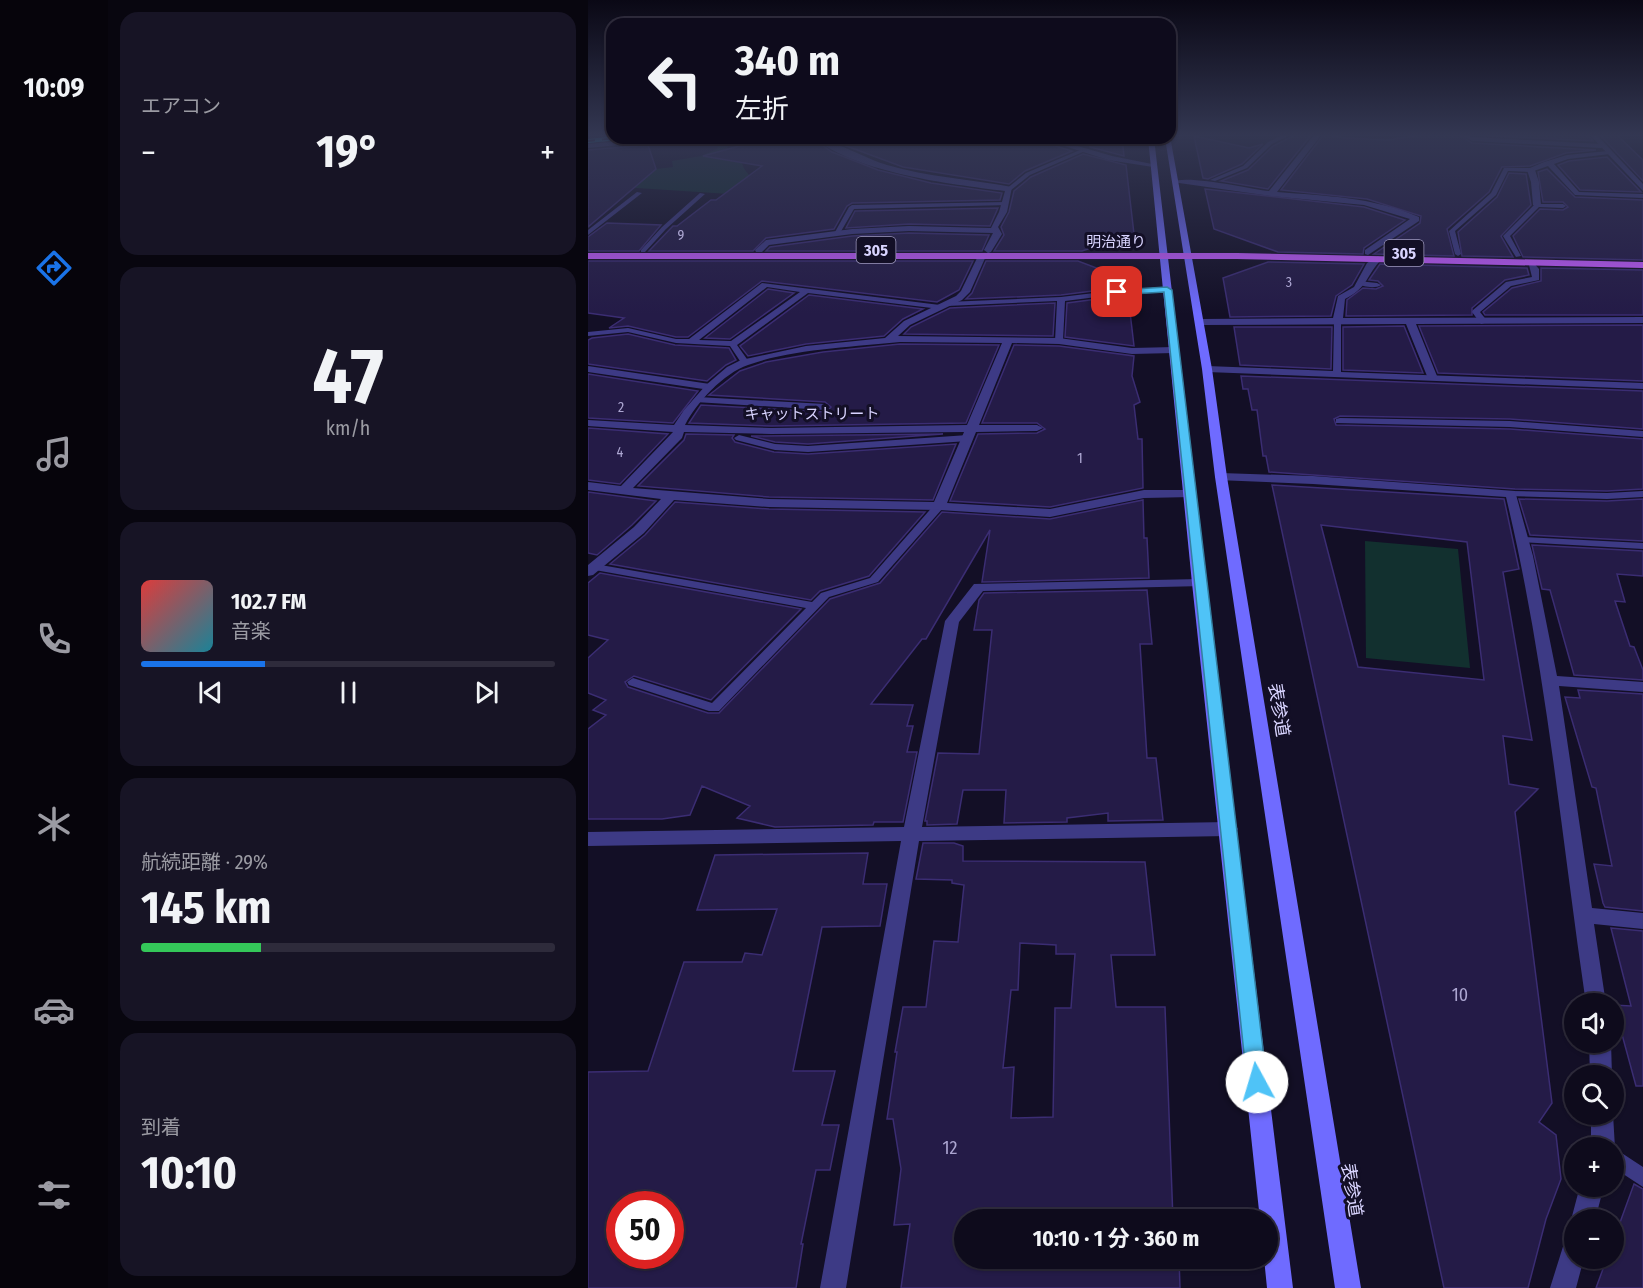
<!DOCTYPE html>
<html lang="ja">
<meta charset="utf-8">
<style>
:root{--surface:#0e0b1c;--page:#171425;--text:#f1f3f6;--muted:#9b9ba3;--line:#2e2b3b;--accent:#1a73e8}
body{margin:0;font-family:"Fira Sans Condensed","Noto Sans JP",sans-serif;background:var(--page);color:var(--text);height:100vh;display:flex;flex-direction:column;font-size:22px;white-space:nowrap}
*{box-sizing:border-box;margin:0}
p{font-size:20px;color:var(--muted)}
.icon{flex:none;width:33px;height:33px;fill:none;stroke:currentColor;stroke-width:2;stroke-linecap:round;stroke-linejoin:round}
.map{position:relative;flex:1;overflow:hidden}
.panel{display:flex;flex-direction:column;gap:12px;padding:12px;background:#08060f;width:480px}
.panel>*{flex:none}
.top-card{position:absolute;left:18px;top:18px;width:570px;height:126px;border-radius:18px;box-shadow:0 2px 4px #0004,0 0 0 2px var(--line);background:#0e0b1c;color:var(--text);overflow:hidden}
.controls{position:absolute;left:976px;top:993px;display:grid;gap:12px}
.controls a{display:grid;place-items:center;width:60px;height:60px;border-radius:50%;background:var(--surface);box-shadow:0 2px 4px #0004,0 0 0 2px var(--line);font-size:30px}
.speed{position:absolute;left:18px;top:1191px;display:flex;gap:12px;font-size:30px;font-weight:700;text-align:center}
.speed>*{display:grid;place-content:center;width:78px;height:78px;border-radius:50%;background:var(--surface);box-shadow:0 2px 4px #0004,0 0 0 2px var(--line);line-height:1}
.speed .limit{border:9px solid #d22;background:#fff;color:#111}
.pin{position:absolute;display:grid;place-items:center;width:51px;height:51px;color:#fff;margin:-26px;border-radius:12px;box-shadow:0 3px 9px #0006}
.me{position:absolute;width:66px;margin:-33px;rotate:354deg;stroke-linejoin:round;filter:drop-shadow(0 0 4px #0008)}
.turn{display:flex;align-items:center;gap:21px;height:126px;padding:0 30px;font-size:27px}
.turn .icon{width:78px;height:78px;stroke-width:2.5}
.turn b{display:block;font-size:42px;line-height:51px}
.big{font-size:45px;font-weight:700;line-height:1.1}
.panel .widget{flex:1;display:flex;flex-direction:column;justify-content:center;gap:9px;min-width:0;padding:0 21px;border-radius:18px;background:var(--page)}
.panel .dial{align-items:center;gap:0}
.dial b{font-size:78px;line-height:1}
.song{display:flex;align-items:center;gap:18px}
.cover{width:72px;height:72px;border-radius:9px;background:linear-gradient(135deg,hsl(0 70% 55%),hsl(190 70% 35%))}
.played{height:6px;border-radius:3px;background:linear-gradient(90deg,var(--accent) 30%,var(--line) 30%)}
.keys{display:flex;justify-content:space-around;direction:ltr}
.heat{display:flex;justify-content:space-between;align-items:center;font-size:33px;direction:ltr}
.charge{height:9px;border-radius:4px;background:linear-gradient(90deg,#34c759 29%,var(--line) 0)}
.trip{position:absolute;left:366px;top:1209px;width:324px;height:60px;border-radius:30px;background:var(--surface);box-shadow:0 2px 4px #0004,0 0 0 2px var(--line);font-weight:700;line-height:60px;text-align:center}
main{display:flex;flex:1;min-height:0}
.tab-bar{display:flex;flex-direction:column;width:108px;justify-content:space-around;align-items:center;background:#06040b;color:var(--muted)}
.tab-bar .icon{width:42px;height:42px}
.tab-bar .active{color:var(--accent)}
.tab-bar b{font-size:27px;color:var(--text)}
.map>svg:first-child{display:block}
.green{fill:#12302f}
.building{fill:#241b47;stroke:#3b2d73;stroke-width:1.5;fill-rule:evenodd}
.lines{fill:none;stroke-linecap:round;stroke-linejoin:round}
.service{fill:#3d3a85;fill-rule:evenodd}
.pedestrian{fill:#3d3a85;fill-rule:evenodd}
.minor{fill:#3d3a85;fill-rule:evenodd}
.secondary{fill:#6f6bff;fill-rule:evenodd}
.primary{fill:#c25bff;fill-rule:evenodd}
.rail-casing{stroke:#00e5ff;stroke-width:4}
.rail{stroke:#130f26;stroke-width:2;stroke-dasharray:7;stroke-linecap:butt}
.route{fill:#4fc3f7;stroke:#337fa1;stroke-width:1.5}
.labels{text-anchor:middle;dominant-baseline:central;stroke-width:6;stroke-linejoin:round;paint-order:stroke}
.far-number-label{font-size:14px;fill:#aca6d1}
.far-street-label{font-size:15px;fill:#d9d4ff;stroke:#130f26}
.number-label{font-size:15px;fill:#aca6d1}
.shield{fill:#130f26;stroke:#9e99be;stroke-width:1.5}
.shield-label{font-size:16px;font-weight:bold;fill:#d9d4ff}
.street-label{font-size:18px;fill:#d9d4ff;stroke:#130f26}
.near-number-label{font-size:18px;fill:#aca6d1}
</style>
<main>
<nav class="tab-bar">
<b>10:09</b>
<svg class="icon active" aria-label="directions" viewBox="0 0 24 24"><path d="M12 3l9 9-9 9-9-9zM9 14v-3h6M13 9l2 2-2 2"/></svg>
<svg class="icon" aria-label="music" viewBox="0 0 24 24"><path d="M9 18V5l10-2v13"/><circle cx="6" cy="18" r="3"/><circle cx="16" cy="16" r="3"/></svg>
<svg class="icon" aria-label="phone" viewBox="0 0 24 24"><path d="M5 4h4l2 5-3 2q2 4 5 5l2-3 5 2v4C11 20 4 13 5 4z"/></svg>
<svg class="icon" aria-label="climate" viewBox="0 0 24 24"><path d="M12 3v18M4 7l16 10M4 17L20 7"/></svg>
<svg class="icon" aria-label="car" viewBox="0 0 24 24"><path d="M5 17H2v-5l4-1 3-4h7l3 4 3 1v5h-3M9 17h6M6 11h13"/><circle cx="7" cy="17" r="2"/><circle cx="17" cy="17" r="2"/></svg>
<svg class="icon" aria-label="filters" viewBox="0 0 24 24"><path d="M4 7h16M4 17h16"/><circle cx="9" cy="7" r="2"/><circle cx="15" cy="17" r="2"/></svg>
</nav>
<section class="panel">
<div class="widget"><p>エアコン</p>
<div class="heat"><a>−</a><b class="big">19°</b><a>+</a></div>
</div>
<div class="widget dial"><b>47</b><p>km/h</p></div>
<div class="widget">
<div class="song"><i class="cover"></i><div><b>102.7 FM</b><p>音楽</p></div></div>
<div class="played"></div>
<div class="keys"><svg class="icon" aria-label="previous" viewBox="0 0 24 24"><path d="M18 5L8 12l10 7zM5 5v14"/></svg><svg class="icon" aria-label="pause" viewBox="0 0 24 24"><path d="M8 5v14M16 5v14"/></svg><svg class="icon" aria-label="next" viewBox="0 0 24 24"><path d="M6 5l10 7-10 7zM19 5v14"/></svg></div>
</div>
<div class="widget"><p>航続距離 · 29%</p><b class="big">145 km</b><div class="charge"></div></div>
<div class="widget"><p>到着</p><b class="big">10:10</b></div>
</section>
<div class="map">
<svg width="1055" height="1288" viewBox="0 0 1055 1288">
<rect width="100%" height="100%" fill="#130f26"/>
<g class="green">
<path d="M120,138h21l-3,17 15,3c2,28 45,33 68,41l-188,-12 -33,-10 85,-10 -1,-6 29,-5 16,-7 2,-5z"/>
<polygon points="777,541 870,549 882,668 778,658"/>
</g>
<g class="building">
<polygon points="709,134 724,134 680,189 633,181 660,170 685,146"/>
<polygon points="736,134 757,138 800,140 840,134 870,134 884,143 1008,150 978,153 942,166 914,167 901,192 859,229 866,256 786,254 832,223 833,216 779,199 693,190"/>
<polygon points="882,134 999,134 1005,141 885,135"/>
<polygon points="1011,134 1028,134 1055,160 1055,181"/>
<polygon points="606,136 661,148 675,144 654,164 620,179 615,178"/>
<polygon points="202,138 224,138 244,152 290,170 343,183 414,193 412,200 264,203 259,206 246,229 178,238 165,251 61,251 85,226 89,226 123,200 128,200 174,166 115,156 151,146 200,140"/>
<polygon points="237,138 442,138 484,151 437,171 421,184 315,167"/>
<polygon points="502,138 534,138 536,156 502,147"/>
<polygon points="60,145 68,169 0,227 0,150"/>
<polygon points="495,154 538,165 546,234 494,251 406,251 416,235 413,227 421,212 426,191 443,177"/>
<polygon points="1019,157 1053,192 992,190 970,165 981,161"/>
<polygon points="959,169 987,197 1055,200 1055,260 935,257 925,236 952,209 975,210 980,207 975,202 955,202 950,172"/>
<polygon points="921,173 938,174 943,205 913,236 925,257 874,256 870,232 909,197"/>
<polygon points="617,189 776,207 817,220 776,248 775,254 690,252 626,229"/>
<polygon points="410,208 402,226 321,224 258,228 267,211"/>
<polygon points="19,223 73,225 51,251 0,251 0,237"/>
<polygon points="321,233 401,235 394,251 178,251 182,247 264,236"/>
<polygon points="0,261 385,261 371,290 349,302 174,281 100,337 88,337 40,326 21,328 36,318 0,313"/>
<polygon points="398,261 490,261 535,278 536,287 473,295 378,299 384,293"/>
<polygon points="680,262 776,264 764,285 748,296 743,316 642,317 635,278"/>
<polygon points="792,264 939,268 941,275 917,280 884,308 884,315 758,316 759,300 775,288 788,289 795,286 790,281 781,280"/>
<polygon points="953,268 1055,270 1055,315 897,315 895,312 924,288 953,281"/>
<polygon points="180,289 206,293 142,339 117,338"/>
<polygon points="221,295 335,309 315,319 296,336 218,344 160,356 152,346"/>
<polygon points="540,295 546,346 477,337 479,303"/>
<polygon points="467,303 465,336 316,334 323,327 362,308"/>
<polygon points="1055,325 1055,381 850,373 831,326"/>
<polygon points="816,326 835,373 755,370 755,327"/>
<polygon points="646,327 744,327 743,369 652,365"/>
<polygon points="40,334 87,345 141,348 148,360 138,365 119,381 0,364 0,340 4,338"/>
<polygon points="312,344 411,345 378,423 183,426 101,423 113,405 238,412 243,407 237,402 121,395 152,371 178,362 235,352"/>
<polygon points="426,345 471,346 546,356 544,376 552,402 546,405 550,439 554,439 555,488 462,507 362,501 390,434 449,433 457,429 449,423 394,423"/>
<polygon points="0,374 110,391 85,423 0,418"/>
<polygon points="653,376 1055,391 1055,429 922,419 752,416 746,419 748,425 922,429 1055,439 1055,489 1019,491 927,489 681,472 678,456 675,456 669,410 664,410 660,389 655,389"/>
<polygon points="0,428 80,434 32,484 0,480"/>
<polygon points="98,434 146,435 144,438 147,442 186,452 220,454 368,444 345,500 181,497 50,486 96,440"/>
<polygon points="355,434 220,444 187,442 163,436"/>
<path d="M684,485l232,14 15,70 -16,3 29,168 -29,-4 6,48 29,5 -23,23 37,291 -13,19 17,13 5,44 -15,40 -18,69h-84zM733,525l146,17 17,138 -126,-13z"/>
<polygon points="0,492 68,501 44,525 9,555 0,553"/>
<polygon points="931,499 1019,501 1055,499 1055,541 942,535"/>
<polygon points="555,500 556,538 559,538 561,578 394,582 402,530 338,639 334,639 283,704 325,705 319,726 325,726 319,752 329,752 315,822 286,822 285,825 187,827 149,818 162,806 114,786 102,815 74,819 0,819 0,729 18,715 5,710 18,700 0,693 0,658 20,640 0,635 0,583 12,573 213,609 123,700 46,676 37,682 40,687 120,713 131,713 242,599 292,583 354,512 462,519"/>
<polygon points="87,502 181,509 337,512 281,576 232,591 223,600 22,564 57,535"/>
<polygon points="944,545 1055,551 1055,576 1029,574 1037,602 1027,601 1042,646 1046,647 1055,670 1055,680 986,675 962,590 954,589"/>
<polygon points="559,590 564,644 552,644 559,758 568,758 575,820 520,821 520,813 479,818 479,822 416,823 418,790 375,790 369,824 339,825 339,821 337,821 350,753 391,754 404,630 386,630 391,600 396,593"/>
<polygon points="990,690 1055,694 1055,911 1017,907 1015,903 1006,864 1024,866 1008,788 1004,787 977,697 992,698"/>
<path d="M335,843h31l9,3v15l182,1 10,93h-44l5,52h49l8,213h-209v38h215l1,30h-279l9,-64 -16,1 7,-56 -8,-50h-6l10,-67h-2l8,-45h23l8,-66 24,1 6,-57 -12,-2v-3l-36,-1zM432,943l36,2v9h19l-4,54h-16l-2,109 -42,1 3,-51 -11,1 8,-78h7z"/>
<path d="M280,853l-5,31h24l-7,42 -58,1 -29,144h42l-13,54h17l-9,45h-14l-15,74h2l-7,44h-208v-216l60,-1 36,-109h58l3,-9 17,2 15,-46 -80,1 18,-55zM32,1204h50v52h-50z"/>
<polygon points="1023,928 1055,931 1055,1086 1048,1086 1026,1005 1043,1006"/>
<polygon points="1046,1184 1055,1189 1055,1288 1008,1288 1019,1258 1026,1258 1026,1239"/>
</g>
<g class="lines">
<g class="service">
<polygon points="697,134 704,134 684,144 659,168 627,181 622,180 655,166 680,142"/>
<polygon points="492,150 497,151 442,175 423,190 418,189 438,173"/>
<polygon points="1020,151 1022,154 980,159 966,164 991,192 1055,194 1055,198 987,195 960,166 943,172 920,171 908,195 867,231 873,254 870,256 867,254 861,231 903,193 916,168 942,168 956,162 979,155"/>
<polygon points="49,192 54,193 0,235 0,230"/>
<polygon points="112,193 117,194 78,229 57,252 53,252 53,250 74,227"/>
<polygon points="418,202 420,203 420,205 266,209 252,233 247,232 261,207 264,205"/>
<polygon points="947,204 975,204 978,206 975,208 951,207 922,236 933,256 928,257 915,236"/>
<polygon points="940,261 944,261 951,269 951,280 923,286 892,312 900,322 893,324 884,312 885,310 918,282 944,277"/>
<path d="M770,281l19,2 4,2c-5,4 -19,2 -24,-2z"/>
<path d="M174,283l178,22 4,2 -4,2 -132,-16 -71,52 12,17 -4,3 -3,-1 -12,-18 -54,-3 -48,-11 -40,4v-4l40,-4 48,11h13zM179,287l33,5 -69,49 -32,-1z"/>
<polygon points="548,288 579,288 583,290 579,292 548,292 477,301 475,341 471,343 467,341 469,301 359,306 355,304 359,302 473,297"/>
<polygon points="746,321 753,323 753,372 1055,383 1055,389 619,372 615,369 619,366 745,371"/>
<polygon points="0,366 122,384 126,387 122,390 0,372"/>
<polygon points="110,397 237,404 241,407 237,410 107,402 107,398"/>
<polygon points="151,435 187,444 220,446 380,435 385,438 380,441 220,452 187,450 148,440 146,438"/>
<polygon points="923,491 1019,493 1055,491 1055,497 1019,499 919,496 918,494"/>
<polygon points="351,503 356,506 355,508 290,582 241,597 131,711 121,711 41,685 39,682 45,678 124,703 218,608 7,570 1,567 3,565 7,564 224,602 233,593 282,578 347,504"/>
<polygon points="936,537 1055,543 1055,549 932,542 931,540"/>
<polygon points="1026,1148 1055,1167 1055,1187 1026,1168"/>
</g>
<g class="pedestrian">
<polygon points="1001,134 1008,134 1055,184 1055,191"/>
<polygon points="943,168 947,170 951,182 953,205 949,207 945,205 943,182 939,170"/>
</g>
<g class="minor">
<path d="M727,134h7l-45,58c49,4 96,5 142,25v4l-51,34 -3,-1v-4l45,-31 -46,-14 -93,-9 -99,-14c14,-8 78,7 97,9z"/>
<polygon points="754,134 818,134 815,136 757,136"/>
<polygon points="872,134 885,137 1013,144 1016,146 1013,148 884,141"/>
<polygon points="73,138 101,138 0,148 0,144"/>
<polygon points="144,138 150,140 200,138 149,144 145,143"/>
<path d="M226,138c15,0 55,22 73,27 41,12 83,14 125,22l-5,25 -9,15 4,7 -11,18 -3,1 -4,-3 9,-17 -84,-2 -57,3 -83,11 -7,7h-6l-1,-2 11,-10 86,-11 57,-3 82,2 8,-16 6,-21c-56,-7 -147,-18 -191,-53z"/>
<polygon points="452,138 462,138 524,156 569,165 565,167 520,160"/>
<path d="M391,254l7,2 -16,36 -8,8 -52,25 -12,11 161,2 73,10 42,-1 5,3 -5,3 -42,1 -73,-10 -47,-1 -33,82h58l6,3 -6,3 -61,1 -29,71 103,6 94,-19h45l4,1 2,3 -2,3 -49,1 -94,19 -111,-7 -170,-3 -95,-7 -30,33 -51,42 -5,1v-11l46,-38 27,-28 -73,-9v-8l33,4 52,-54 -85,-6v-6l86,5 10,-15 22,-25 21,-18 14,-7 65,-14 79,-8 19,-17 52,-25 5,-5zM312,342l102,1 -35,82 -196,3 -86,-3c11,-22 39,-52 63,-60 43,-16 106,-18 152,-23zM96,432l87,2 193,-2 -30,70 -165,-3 -136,-11 49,-50z"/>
<path d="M790,256l4,3c-17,17 -13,28 -37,40l-2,19 300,-1v6l-227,1 21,52 -5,3 -5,-3 -21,-52 -206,1 -5,-3 5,-3 133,-1 5,-22 16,-9 13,-24z"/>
<polygon points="752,418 922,421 1055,431 1055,437 922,427 748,423 748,419"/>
<path d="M633,473l92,3 202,15 18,65 24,120 86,6v10l-84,-6 33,222 51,5v16l-49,-5 12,80h-20c-25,-170 -40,-340 -80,-507l-193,-13 -96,-4 -2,-3z"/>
<polygon points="611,579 616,580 618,583 616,586 395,591 371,622 334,827 641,822 647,824 650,829 647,834 641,836 331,841 258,1288 232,1288 313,841 0,846 0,832 316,827 357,621 386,584"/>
<polygon points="1001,1042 1023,1042 1024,1076 1002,1076"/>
<polygon points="1003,1114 1025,1114 1027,1148 1026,1149 1026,1148 1003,1148"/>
<polygon points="992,1186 1016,1186 1007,1220 987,1220 987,1229 983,1220"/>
<polygon points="987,1234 987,1258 996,1258 988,1288 962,1288 978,1237"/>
</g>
<g class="secondary">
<polygon points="582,136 624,369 639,477 773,1288 747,1288 627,477 614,369 577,138"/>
<polygon points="560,138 566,138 618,583 705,1288 679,1288 676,1258 680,1258 680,1220 672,1220 604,583"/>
</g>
<polygon class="primary" points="0,253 649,253 1055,262 1055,268 649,259 0,259"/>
<defs>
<polyline id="rail" points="0,141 29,138"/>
</defs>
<use href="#rail" class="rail-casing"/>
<use href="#rail" class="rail"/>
</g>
<linearGradient id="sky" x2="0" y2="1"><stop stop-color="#0a0815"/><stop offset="0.43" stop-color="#333752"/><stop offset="1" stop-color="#333752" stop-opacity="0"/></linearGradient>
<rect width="1055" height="314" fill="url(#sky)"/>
<polygon class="route" points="579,287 584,290 679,1082 676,1088 669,1091 662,1088 659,1082 576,292 529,295 525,292 529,290"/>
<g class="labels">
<g class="far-number-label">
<text x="93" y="235">9</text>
<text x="701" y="282">3</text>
<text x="33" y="407">2</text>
<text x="32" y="452">4</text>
</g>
<g class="far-street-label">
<text x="528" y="242">明治通り</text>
<text x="224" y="414">キャットストリート</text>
</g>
<g class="number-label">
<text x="492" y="458">1</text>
</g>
<g class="shield">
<rect x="268.5" y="237" width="39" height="26" rx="4.5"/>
<rect x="796.5" y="240" width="39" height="26" rx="4.5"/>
</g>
<g class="shield-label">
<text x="288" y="250">305</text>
<text x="816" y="253">305</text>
</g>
<g class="street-label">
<text transform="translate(691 710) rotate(81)">表参道</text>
<text transform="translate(764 1190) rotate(81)">表参道</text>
</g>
<g class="near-number-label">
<text x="872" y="995">10</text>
<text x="362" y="1148">12</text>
</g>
</g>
</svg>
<div class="controls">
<a><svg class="icon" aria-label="sound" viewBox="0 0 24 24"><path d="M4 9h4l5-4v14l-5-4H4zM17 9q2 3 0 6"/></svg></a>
<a><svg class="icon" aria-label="search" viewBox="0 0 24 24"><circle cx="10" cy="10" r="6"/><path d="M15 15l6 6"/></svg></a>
<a>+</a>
<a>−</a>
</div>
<div class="speed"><div class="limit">50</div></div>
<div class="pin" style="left:529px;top:292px;background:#d93025"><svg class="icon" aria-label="arrive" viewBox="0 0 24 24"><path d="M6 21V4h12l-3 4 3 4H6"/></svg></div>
<svg class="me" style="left:669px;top:1082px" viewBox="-20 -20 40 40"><circle r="19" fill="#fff"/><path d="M0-13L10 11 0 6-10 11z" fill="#4fc3f7"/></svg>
<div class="trip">10:10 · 1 分 · 360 m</div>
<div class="top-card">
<div class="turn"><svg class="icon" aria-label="left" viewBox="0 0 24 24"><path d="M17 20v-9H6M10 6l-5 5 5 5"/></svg><div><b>340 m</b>左折</div></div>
</div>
</div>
</main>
